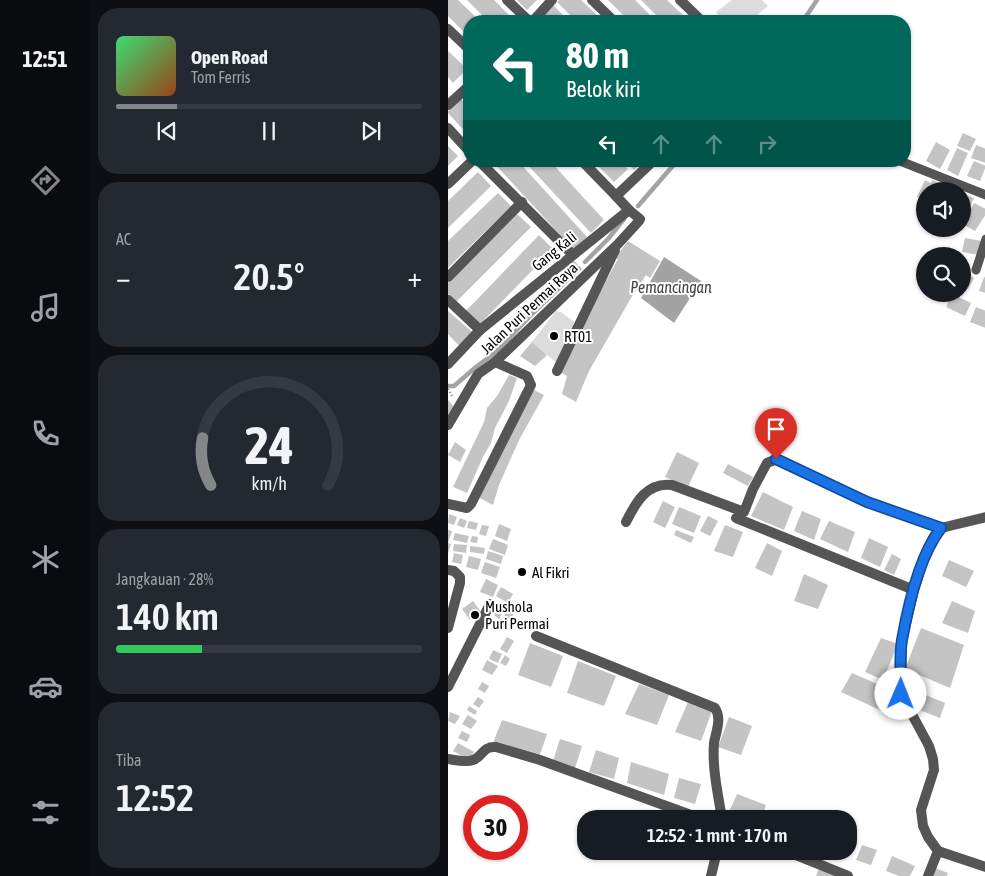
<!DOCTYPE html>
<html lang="id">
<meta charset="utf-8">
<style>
:root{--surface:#171b24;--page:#242831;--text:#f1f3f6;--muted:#9ea1a6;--line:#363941;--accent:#858687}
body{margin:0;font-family:"Asap Condensed",sans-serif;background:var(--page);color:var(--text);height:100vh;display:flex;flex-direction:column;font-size:19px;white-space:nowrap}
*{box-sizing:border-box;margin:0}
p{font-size:16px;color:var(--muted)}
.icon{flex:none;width:28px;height:28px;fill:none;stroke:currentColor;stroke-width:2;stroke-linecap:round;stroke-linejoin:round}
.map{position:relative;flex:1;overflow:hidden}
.sheet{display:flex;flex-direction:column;gap:8px;padding:8px;background:#0d0f14;width:358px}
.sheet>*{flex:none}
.hud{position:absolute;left:15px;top:15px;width:448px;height:152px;border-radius:20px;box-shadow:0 1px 4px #0004;background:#00695c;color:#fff;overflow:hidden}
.tools{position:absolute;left:468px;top:182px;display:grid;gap:10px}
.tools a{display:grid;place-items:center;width:55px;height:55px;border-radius:50%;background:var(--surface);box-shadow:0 1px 4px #0004;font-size:25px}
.speed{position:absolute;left:15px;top:795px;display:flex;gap:10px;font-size:25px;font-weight:700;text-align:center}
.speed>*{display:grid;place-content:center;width:65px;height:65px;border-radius:50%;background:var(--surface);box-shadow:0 1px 4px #0004;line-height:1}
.speed .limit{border:8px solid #d22;background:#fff;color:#111}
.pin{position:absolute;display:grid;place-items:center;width:42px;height:42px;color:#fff;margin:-51px -21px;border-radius:50% 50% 50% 0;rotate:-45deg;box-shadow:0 0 5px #0007}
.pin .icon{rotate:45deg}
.me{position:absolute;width:55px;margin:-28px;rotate:1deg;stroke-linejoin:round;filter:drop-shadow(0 0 4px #0008)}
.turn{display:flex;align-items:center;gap:18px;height:105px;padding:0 20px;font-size:22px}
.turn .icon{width:65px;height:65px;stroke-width:2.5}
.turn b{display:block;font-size:35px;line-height:42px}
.lanes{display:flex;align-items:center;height:48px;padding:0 20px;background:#0003;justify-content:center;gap:25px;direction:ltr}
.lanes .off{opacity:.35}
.big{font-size:38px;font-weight:600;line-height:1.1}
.sheet .widget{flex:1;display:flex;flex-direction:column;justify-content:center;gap:8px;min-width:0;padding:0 18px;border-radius:20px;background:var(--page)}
.sheet .dial{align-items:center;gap:0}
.dial svg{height:130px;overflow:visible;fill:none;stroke:var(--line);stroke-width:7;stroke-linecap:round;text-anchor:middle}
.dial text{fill:var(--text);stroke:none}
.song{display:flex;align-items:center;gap:15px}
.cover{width:60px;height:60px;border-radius:8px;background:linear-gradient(135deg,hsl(140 70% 55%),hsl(20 70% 35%))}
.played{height:5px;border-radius:2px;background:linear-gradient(90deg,var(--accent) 20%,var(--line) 20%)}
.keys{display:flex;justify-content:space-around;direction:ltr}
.heat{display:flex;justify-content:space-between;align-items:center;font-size:28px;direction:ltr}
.charge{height:8px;border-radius:4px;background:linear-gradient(90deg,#34c759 28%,var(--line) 0)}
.trip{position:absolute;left:129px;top:810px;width:280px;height:50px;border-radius:20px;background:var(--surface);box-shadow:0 1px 4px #0004;font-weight:600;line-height:50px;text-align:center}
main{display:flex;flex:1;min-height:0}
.menu{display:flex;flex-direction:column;width:90px;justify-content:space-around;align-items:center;background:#090b0e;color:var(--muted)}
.menu .icon{width:35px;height:35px}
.menu .on{color:var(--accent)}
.menu b{font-size:22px;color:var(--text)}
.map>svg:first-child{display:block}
.green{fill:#dcdcdc}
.water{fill:#a3a3a3}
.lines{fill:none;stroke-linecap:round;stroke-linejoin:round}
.stream{stroke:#a3a3a3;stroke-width:4.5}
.building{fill:#c4c4c4}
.path{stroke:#777;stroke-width:2.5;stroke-dasharray:1 2.5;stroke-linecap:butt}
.service{stroke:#555;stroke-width:9}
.minor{stroke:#555;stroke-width:10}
.route-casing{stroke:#114b97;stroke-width:12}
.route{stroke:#1a73e8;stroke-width:9}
.poi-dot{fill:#000;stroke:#fff;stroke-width:2}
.labels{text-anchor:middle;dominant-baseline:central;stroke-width:4;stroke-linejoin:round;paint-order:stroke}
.street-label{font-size:15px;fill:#000;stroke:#fff}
.poi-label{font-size:15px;fill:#000;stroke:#fff;text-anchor:start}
.water-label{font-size:16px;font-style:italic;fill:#444;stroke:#fff}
</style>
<main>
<nav class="menu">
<b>12:51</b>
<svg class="icon on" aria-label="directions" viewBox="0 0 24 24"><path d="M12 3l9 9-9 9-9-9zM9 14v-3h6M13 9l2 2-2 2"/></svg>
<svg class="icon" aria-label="music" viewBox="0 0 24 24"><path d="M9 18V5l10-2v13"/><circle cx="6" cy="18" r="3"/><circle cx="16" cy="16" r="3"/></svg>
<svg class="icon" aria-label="phone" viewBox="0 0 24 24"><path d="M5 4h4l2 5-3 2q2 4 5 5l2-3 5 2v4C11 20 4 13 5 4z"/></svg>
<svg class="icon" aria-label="climate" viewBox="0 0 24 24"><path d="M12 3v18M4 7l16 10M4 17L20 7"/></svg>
<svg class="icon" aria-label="car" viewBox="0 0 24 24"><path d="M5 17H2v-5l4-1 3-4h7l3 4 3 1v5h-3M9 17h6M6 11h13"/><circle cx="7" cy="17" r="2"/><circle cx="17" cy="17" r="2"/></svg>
<svg class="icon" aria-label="filters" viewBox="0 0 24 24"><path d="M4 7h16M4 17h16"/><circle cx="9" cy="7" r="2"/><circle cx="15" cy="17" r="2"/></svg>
</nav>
<section class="sheet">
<div class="widget">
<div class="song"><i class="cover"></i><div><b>Open Road</b><p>Tom Ferris</p></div></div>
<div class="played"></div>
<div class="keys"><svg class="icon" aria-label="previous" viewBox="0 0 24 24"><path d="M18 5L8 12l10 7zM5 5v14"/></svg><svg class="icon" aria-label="pause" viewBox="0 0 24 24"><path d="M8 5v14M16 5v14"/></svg><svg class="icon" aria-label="next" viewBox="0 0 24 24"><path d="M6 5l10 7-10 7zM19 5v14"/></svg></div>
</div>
<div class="widget"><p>AC</p>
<div class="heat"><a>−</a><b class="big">20.5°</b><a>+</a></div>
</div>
<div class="widget dial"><svg viewBox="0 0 100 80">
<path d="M14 69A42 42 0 1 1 86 69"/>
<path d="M14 69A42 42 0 0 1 9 40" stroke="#858687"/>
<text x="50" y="56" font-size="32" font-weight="700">24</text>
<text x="50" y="72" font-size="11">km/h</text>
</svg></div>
<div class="widget"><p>Jangkauan · 28%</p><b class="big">140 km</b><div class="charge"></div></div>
<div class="widget"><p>Tiba</p><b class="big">12:52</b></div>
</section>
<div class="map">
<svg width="538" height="876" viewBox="0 0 538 876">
<rect width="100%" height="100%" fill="#fff"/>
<g class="green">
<polygon points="284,0 314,0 320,6 302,21 275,21 268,12"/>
<polygon points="108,311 113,312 126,322 127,330 110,364 84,342"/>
</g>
<polygon class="water" points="216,257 253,281 226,323 193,298"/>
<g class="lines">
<g class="stream">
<polyline points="355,21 369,0"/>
<polyline points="190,206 229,161"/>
<polyline points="137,262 160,239 176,219"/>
<polyline points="0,386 6,386 28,367 48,352 81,317 131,269"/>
</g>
</g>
<g class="building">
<polygon points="0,0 10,0 32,21 21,21 21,37 0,16"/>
<polygon points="19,0 46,0 67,21 40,21"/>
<polygon points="69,0 89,0 79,10"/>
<polygon points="111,0 133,0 155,21 128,21 109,2"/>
<polygon points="160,0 187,0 208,21 181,21"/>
<polygon points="193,0 219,0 241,21 214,21"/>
<polygon points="105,5 121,21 94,21 91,18"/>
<polygon points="0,51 19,69 5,83 0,77"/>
<polygon points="13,99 21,109 21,136 0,113 0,111"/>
<polygon points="515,133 528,139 522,151 509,146"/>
<polygon points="488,142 502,150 492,169 478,161"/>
<polygon points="528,145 538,149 538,163 523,158"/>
<polygon points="0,146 10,156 0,166"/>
<polygon points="509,148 520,153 510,176 499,170"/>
<polygon points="44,161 70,161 139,237 126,250"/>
<polygon points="76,161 102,161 156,220 143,233"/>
<polygon points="145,161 172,161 180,169 166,182"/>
<polygon points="178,161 195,161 186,170"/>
<polygon points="526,161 538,166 532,181 519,176"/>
<polygon points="30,172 43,186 0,228 0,201"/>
<polygon points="477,180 483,183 484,180 492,183 491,186 498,189 497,191 476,191 476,200 469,197"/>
<polygon points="501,185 513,191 498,191"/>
<polygon points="50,193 63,206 0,268 0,241"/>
<polygon points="514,193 526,198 516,218 514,217"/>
<polygon points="526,203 538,209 538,214 527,231 514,224"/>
<polygon points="69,214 83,227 8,302 0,294 0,283"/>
<polygon points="91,235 105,249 32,324 18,311"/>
<polygon points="517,238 534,241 531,255 514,252"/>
<polygon points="180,241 212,261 202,278 198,275 183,298 141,371 128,402 114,394 119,376 111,371 142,310 170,259 167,258"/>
<polygon points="124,258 130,265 121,274 114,269"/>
<polygon points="514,272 526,278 520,289 514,287"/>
<polygon points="536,277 538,278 538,293 531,291"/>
<polygon points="504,294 523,303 517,316 498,307"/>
<polygon points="528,307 538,311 538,328 522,322"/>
<polygon points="0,311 30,337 17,352 0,334"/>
<polygon points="84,342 99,355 87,366 72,356"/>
<polygon points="61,375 69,378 61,401 47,428 43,443 35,457 19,493 5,487 36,422 39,408 49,396"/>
<polygon points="84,389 96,395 71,440 51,485 45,505 30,497"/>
<polygon points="0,400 8,409 0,423"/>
<polygon points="7,442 18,450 12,462 0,455"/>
<polygon points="229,452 251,463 240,487 217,477"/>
<polygon points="280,464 305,477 300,486 275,473"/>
<polygon points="315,492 345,507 336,530 303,516"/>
<polygon points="215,501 227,507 217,528 205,522"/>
<polygon points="231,507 253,516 246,533 224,524"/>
<polygon points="354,511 373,519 366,540 346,531"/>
<polygon points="1,514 9,517 6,525 0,523"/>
<polygon points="260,516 270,521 262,536 252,531"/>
<polygon points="12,518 19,521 16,528 9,525"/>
<polygon points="21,521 30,523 28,530 19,528"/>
<polygon points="381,521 407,532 400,552 372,539"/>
<polygon points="51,524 63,529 59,541 47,536"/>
<polygon points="34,525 41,526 38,536 31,534"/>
<polygon points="277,525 295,532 285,557 266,551"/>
<polygon points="0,530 4,531 0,543 3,544 0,553"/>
<polygon points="228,530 246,537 243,543 226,535"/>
<polygon points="7,533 21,536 19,543 5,540"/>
<polygon points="24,536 30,537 29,543 22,542"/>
<polygon points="421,538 440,547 432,567 413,558"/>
<polygon points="45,539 60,545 57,555 41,549"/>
<polygon points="319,543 334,551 324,576 307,568"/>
<polygon points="6,544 19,545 18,553 5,551"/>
<polygon points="22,546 37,548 36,554 22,552"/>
<polygon points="40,551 55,556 53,564 38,559"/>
<polygon points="6,553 15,555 13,564 4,562"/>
<polygon points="444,554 453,559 446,575 436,570"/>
<polygon points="21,556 33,559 30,570 18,567"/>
<polygon points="501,560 526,571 518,587 494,576"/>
<polygon points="37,562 52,567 48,578 33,573"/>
<polygon points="356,574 380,585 370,609 346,601"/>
<polygon points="38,579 50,585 45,597 32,592"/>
<polygon points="53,587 65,594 60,603 48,596"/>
<polygon points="25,601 33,612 22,620 14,609"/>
<polygon points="504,601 527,611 520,633 494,623"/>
<polygon points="60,608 67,612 62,620 56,617"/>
<polygon points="50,609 55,612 51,619 46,615"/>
<polygon points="473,628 516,645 502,688 457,669"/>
<polygon points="59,637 66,641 59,653 52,649"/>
<polygon points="433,638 450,644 435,680 417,672"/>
<polygon points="82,643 115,656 103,687 70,675"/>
<polygon points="45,650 54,654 50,663 41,659"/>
<polygon points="57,655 62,659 58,666 52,663"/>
<polygon points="39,660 50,666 44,675 34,670"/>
<polygon points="130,661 168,676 156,706 119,693"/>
<polygon points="404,673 445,691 436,712 393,692"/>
<polygon points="34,682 41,686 37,693 30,689"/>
<polygon points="191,684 221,695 209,725 177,714"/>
<polygon points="471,692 497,703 492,718 464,707"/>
<polygon points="30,697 36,701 31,708 25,704"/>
<polygon points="240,702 264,711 253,741 227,732"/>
<polygon points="21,706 29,711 27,715 19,710"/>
<polygon points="2,712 12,716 7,724 0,721"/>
<polygon points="20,715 29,721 23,729 14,724"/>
<polygon points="281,717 304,726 293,755 270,747"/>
<polygon points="54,720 99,734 91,757 45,743"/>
<polygon points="14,731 22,735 19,742 10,738"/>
<polygon points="112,739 134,746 127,768 105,761"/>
<polygon points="10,743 26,752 21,760 5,751"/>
<polygon points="148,750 171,758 166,779 141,772"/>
<polygon points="183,762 221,774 216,795 179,783"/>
<polygon points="231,778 253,784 247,804 226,798"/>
<polygon points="289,794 318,805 313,819 299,819 281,812"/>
<polygon points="332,811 351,819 329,819"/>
<polygon points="414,845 429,850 423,865 408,860"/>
<polygon points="444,856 467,866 462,876 451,876 438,871"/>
<polygon points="372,865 394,876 368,876"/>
<polygon points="487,868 500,873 499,876 484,876"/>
</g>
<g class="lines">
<polyline class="path" points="0,389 4,396"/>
<g class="service">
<polyline points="452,161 538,195"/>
<polyline points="528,270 538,239"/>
</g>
<g class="minor">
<polyline points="59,0 81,21"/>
<polyline points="144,0 166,21"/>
<polyline points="232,0 254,21"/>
<polyline points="85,21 104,0"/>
<polyline points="0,29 21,49"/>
<polyline points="0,105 21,86"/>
<polyline points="0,128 21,151"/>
<polyline points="31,161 125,255"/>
<polyline points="134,161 168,196"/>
<polyline points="0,184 24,161"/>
<polyline points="0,277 74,202"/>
<polyline points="0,300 32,330"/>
<polyline points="0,364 32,330 181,210 168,196 205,161"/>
<polyline points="109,371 167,250"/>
<polyline points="0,425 30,374 47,362 170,244 191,221 192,219 181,210"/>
<polyline points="0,504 19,508 23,504 83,385 79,376 47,362"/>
<polyline points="288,518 466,590"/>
<path d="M178,522c10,-20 21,-40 46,-37l72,27 9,-23 14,-26 10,-4 90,43 74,26"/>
<polyline points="0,570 6,571 12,577 12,583 0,628"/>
<path d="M88,636l179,72c7,10 1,24 -1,35 -2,25 4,51 8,76"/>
<polyline points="0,687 42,604"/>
<path d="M0,759c7,1 18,4 25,1 10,-3 9,-14 23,-13l44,13 162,59"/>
<polyline points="338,851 400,876"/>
<polyline points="490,851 480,837 475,826 473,810 486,770 485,759 481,746 453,694 454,641 466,590 478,553 485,538 493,528 538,517"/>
<polyline points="263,876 269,851"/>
<polyline points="480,876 490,851 538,867"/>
</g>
</g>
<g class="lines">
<defs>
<path id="route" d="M328,459l91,43 74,26c-21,27 -33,78 -39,112 -3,17 -1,36 -1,54"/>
</defs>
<use href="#route" class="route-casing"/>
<use href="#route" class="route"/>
</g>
<g class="poi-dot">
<circle cx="106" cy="336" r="5"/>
<circle cx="74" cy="572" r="5"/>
<circle cx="27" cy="615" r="5"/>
</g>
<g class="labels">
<g class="street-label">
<text transform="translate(106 251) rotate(-39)">Gang Kali</text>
<text transform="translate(81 308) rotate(-43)">Jalan Puri Permai Raya</text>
</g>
<g class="poi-label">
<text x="116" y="336">RT01</text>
<text x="84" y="572">Al Fikri</text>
<text x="37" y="606">Mushola<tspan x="37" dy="17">Puri Permai</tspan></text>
</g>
<g class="water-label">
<text x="223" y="287">Pemancingan</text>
</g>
</g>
</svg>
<div class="tools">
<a><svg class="icon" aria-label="sound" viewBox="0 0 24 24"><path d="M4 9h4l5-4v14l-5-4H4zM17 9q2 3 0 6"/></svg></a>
<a><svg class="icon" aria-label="search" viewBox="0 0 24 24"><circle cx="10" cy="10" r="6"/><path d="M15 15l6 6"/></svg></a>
</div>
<div class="speed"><div class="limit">30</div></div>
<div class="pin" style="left:328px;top:459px;background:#d93025"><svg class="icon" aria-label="arrive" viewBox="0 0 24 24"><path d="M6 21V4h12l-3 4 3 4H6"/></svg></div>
<svg class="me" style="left:453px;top:694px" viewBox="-20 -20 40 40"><circle r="19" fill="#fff"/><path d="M0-13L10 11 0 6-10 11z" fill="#1a73e8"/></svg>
<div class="trip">12:52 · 1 mnt · 170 m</div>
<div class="hud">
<div class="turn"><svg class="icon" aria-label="left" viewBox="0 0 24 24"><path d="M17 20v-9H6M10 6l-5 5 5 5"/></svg><div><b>80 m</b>Belok kiri</div></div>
<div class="lanes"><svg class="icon" aria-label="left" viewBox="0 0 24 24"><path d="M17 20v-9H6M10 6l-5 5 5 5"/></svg><svg class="icon off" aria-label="ahead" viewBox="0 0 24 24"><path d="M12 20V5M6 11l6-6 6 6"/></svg><svg class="icon off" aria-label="ahead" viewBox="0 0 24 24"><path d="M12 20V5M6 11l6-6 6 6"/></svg><svg class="icon off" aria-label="right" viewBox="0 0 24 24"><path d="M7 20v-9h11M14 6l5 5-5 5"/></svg></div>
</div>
</div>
</main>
